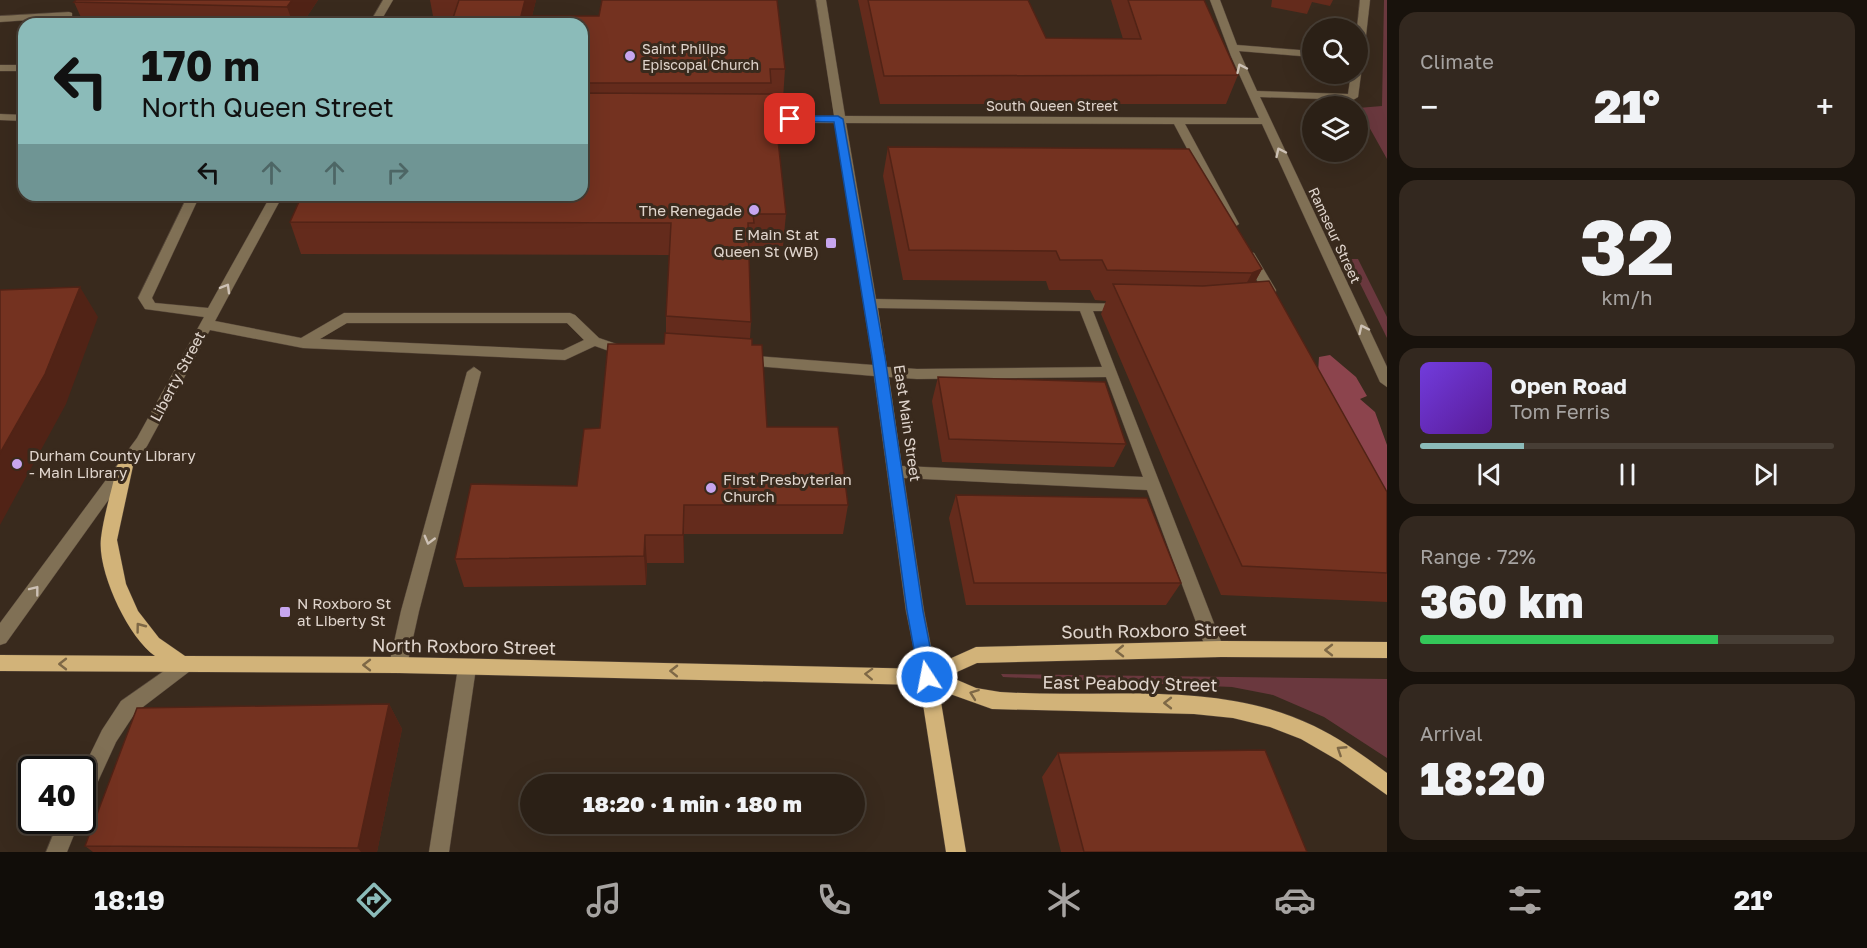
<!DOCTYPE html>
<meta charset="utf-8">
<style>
:root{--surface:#2b2016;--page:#33281f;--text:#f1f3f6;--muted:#a6a3a1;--line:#473e35;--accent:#8bbbb9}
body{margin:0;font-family:"Golos Text",sans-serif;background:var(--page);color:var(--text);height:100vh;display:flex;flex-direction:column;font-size:22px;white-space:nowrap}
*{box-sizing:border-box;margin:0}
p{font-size:20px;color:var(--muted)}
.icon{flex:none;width:33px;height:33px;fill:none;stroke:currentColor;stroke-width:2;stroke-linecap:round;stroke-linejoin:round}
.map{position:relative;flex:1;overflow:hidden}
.panel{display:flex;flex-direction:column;gap:12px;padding:12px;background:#18120c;width:480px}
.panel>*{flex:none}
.banner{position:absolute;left:18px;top:18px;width:570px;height:183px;border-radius:18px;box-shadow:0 6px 24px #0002,0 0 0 2px var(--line);background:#8bbbb9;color:#111;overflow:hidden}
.tools{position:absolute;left:1302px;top:18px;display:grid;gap:12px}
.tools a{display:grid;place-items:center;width:66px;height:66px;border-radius:50%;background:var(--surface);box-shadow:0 6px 24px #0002,0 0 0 2px var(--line);font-size:30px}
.speed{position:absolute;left:18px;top:756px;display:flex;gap:12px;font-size:30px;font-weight:700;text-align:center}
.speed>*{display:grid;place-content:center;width:78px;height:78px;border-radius:50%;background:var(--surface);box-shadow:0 6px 24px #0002,0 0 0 2px var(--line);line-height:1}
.speed .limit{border:3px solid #111;border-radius:9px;background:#fff;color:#111}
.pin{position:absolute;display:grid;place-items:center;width:51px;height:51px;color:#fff;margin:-26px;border-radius:12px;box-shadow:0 3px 9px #0006}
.me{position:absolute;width:66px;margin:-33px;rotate:349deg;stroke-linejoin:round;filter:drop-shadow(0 0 4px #0008)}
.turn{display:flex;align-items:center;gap:21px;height:126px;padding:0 24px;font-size:27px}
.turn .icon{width:78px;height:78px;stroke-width:2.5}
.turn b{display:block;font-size:42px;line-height:51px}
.lanes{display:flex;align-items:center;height:57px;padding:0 24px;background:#0003;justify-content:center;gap:30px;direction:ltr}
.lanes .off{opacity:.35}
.big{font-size:45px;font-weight:800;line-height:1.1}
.panel .card{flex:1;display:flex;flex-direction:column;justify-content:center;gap:9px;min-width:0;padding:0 21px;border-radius:18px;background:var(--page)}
.panel .dial{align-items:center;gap:0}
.dial b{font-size:78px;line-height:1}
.song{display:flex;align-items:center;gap:18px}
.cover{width:72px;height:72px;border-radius:9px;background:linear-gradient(135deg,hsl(260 70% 55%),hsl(270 70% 35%))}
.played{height:6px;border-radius:3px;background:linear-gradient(90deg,var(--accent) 25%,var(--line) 25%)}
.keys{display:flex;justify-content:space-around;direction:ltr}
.heat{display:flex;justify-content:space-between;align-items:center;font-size:33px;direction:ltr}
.charge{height:9px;border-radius:4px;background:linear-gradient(90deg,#34c759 72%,var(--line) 0)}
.trip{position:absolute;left:520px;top:774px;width:345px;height:60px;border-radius:30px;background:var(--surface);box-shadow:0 6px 24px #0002,0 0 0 2px var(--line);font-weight:800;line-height:60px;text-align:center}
.tabs{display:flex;height:96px;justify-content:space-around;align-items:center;background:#110d09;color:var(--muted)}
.tabs .icon{width:42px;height:42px}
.tabs .current{color:var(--accent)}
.tabs b{font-size:27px;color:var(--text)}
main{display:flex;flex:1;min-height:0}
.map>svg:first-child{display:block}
.green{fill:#6a383e}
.forest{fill:#8c444d}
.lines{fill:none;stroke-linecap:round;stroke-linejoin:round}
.minor-casing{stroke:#544539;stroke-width:1}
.major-casing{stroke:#544539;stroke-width:1}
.minor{fill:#807055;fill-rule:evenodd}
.major{fill:#d2b379;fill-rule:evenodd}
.wall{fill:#642b1c}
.shaded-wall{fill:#512316}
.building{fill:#743220;stroke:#512316;stroke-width:1.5}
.oneway{stroke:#cdc1b5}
.oneway2{stroke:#7e6846}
.route{fill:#1a73e8;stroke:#114b97;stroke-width:1.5}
.poi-dot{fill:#c7a6ef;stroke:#392a1d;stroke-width:2}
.labels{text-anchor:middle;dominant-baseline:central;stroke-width:6;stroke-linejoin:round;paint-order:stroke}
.far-poi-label{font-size:14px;fill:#e0d5cd;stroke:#392a1d;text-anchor:start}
.far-street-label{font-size:14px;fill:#e0d5cd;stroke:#392a1d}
.poi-label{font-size:15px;fill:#e0d5cd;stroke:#392a1d;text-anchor:start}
.street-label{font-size:15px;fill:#e0d5cd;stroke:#392a1d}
.near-street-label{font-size:18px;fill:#e0d5cd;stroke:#392a1d}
</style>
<main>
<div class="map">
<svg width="1387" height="852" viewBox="0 0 1387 852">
<rect width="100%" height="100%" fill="#392a1d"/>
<g class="green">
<polygon points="1384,0 1387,0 1387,159 1368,125 1358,124 1358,108 1382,106"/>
<polygon points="1348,259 1358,259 1387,317 1387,338"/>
<polygon points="1001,674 1387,679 1387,758 1324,717 1273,695 1232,687 1003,677"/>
</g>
<polygon class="forest" points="1330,355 1356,377 1367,396 1360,399 1375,412 1387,445 1387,537 1318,373 1319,357"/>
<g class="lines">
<defs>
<g id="minor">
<polygon points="383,0 393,0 379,24 369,24"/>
<path d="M816,0h10l19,116 414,2 -28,-62 -21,-56h10l17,45 75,6v6l-73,-6 18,40 91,3 3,-20h7v-3l3,3 -3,23 -5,3 -93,-3 127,270v20l-7,-5 -118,-258h-77l54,100 -6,4 -6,-4 -53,-100 -328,-1 30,176 253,5 2,3 -7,4h-31l131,338 -3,6 -6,2 -6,-2 -3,-6 -59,-159 -243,-12 20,133 13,66 -2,6 -7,2 -7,-2 -15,-72 -32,-235 -131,-11 -7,-5 7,-5 130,10 -38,-242 -79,-1 -5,-3 5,-3h78zM878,308l202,3 22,56 -185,2 -30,-2zM889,377l28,2 189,-2 37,100 -241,-11z"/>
<polygon points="1360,0 1370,0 1363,62 1358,65 1357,28"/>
<polygon points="69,12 72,13 72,17 0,22 0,16"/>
<rect x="0" y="65" width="24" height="6"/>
<polygon points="0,114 24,115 24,121 0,120"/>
<path d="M188,195h12l-48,103 3,5 53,5 63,-113h12l-68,126 86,17 43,-25h226l5,2 24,23 32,11 2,3 -7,5 -31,-11 -30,14 -262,-12 -93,-18 -63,116 -141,197 -6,2v-22l137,-185 67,-121 -59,-8 -7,-11zM347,323h220l17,17 -21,10 -243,-11z"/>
<polygon points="1250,252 1254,253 1276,290 1274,302 1269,303 1262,299 1262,290 1244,256"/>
<polygon points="474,367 481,372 419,611 407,665 404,671 398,673 392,671 389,665 401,611 467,372"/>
<polygon points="184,657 190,659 193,665 190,671 135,713 116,742 89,801 82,804 82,771 102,730 121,701"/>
<polygon points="467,660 473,662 476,668 449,852 429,852 458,668 461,662"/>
<polygon points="59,820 80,820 67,852 46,852"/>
</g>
<path id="major" d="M125,460l5,2 3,4 -16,74 9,44 12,27 21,27 26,18 213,1 529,12 49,-22 245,-6 166,1v16l-166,-1 -244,6 -29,13 28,12 24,4c104,7 218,-13 314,34 27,13 50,30 73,47v22l-48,-34 -38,-22 -31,-12 -37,-9 -39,-4 -202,-5 -53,-19 27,162h-20l-26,-167 -522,-12 -398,-2v-16l155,1c-27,-19 -58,-85 -54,-118 3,-24 11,-48 16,-72l3,-4z"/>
</defs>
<use href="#minor" class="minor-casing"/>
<use href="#major" class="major-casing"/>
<use href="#minor" class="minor"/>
<use href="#major" class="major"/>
</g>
<g class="wall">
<polygon points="318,0 302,24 84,24 74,2"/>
<polygon points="430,0 536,0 532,16 599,16 602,0 777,0 785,69 783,99 773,99 786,214 783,246 753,246 752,255 749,255 751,322 750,339 752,339 752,345 762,345 767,427 838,427 848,505 843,534 684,534 684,563 647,563 646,585 464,587 455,559 471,484 577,486 584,429 600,428 608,344 664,344 665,333 666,333 666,316 669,255 301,254 290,222 302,195 582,195 582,24 451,24 454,16 433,16"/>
<polygon points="858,0 1028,0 1046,38 1123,39 1111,0 1204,0 1238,75 1226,104 880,104"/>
<polygon points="1272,0 1333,0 1330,6 1312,2 1307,14 1271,7"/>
<polygon points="888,147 1262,269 1255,282 1387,492 1387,602 1221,595 1101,314 1106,301 1095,300 1090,290 1049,290 1046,281 903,280 883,176"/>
<polygon points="938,377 1126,444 1114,467 942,462 932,401"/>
<polygon points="956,495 1181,583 1166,605 966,605 949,518"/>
<polygon points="389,704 402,729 377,852 93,852 85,846"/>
<polygon points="1058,753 1307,852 1061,852 1042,777"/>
</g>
<g class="shaded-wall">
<polygon points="292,0 318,0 302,24 293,24 287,7"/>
<polygon points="525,0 536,0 530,24 521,16"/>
<polygon points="1262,269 1245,299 1236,303 1252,273"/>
<polygon points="80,287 98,317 66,404 0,525 0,453"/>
<polygon points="684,505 684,563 683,535"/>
<polygon points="645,535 647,563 646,585 644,556"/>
<polygon points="389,704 402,729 377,852 361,852 358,848"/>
</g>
<g class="building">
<polygon points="76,0 292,0 287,7 74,2"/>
<polygon points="459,0 525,0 521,16 599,16 602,0 777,0 785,69 770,69 771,83 582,83 582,24 451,24"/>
<polygon points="868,0 1028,0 1046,38 1141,39 1128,0 1204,0 1238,75 884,76"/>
<polygon points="582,93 773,94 786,214 753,214 754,223 748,223 751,322 666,316 671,223 290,222 302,195 582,195"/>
<polygon points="888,147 1189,149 1262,269 1252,273 1107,270 1102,260 1060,260 1056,251 909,250"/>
<polygon points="1269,281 1387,492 1387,573 1242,566 1113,284 1203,286"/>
<polygon points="80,287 45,374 0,453 0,290"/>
<polygon points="665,333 752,339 752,345 762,345 767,427 838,427 848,505 684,505 683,535 645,535 644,556 455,559 471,484 577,486 584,429 600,428 608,344 664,344"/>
<polygon points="938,377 1105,382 1126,444 949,439"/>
<polygon points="956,495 1147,498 1181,583 974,583"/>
<polygon points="389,704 358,848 85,846 137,708"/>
<polygon points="1265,750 1307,852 1084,852 1058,753"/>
</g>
<defs><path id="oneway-chevron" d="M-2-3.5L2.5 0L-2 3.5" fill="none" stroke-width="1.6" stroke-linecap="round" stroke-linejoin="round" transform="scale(1.5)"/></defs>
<g class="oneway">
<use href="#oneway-chevron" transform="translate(1241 68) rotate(-115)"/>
<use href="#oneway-chevron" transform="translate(1280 152) rotate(-115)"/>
<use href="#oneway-chevron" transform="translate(226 288) rotate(-60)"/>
<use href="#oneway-chevron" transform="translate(1363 329) rotate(-115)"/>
<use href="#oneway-chevron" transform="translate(429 540) rotate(105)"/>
<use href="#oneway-chevron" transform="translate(35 590) rotate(-52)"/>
</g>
<g class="oneway2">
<use href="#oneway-chevron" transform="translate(140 627) rotate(-127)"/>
<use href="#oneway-chevron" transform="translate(1329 650) rotate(180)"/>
<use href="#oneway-chevron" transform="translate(1120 651) rotate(179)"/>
<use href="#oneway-chevron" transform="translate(63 664) rotate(-180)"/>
<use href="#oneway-chevron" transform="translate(367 665) rotate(-180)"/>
<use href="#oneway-chevron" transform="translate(674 671) rotate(-179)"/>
<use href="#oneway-chevron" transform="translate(869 674) rotate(-178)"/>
<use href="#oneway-chevron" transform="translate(974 694) rotate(-160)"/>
<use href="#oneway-chevron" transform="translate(1168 703) rotate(-180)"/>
<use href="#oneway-chevron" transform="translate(1341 750) rotate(-147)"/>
</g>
<polygon class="route" points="790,116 838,116 843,119 885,357 923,611 936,677 933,682 927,685 922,682 919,677 907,611 872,357 834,122 786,121 786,117"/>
<g class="poi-dot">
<circle cx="630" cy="56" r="6"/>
<circle cx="754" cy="210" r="6"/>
<rect x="825" y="237" width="12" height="12" rx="3"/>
<circle cx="17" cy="464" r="6"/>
<circle cx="711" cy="488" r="6"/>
<rect x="279" y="606" width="12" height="12" rx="3"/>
</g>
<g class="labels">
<g class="far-poi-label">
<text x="642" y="48">Saint Philips<tspan x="642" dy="16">Episcopal Church</tspan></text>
</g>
<g class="far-street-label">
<text x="1052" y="105">South Queen Street</text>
<text transform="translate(1335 235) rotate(65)">Ramseur Street</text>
</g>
<g class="poi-label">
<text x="742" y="210" text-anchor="end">The Renegade</text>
<text x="819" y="234" text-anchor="end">E Main St at<tspan x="819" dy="17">Queen St (WB)</tspan></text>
<text x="29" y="455">Durham County Library<tspan x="29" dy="17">- Main Library</tspan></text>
<text x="723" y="479">First Presbyterian<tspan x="723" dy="17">Church</tspan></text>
<text x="297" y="603">N Roxboro St<tspan x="297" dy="17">at Liberty St</tspan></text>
</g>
<g class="street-label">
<text transform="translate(177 376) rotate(-62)">Liberty Street</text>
<text transform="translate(908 423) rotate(82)">East Main Street</text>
</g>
<g class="near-street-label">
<text transform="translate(1154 630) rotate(-1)">South Roxboro Street</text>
<text transform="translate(464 646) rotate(1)">North Roxboro Street</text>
<text transform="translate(1130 683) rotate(1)">East Peabody Street</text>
</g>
</g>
</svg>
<div class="tools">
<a><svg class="icon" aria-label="search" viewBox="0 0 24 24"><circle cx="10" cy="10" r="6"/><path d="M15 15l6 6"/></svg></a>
<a><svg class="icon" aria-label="layers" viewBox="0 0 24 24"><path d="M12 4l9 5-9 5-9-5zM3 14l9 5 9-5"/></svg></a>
</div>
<div class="speed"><div class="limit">40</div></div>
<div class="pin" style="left:790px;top:119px;background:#d93025"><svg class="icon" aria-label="arrive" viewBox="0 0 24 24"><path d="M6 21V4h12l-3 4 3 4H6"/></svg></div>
<svg class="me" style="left:927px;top:677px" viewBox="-20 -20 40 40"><circle r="17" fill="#1a73e8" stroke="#fff" stroke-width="3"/><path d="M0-11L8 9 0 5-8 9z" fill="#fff"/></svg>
<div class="trip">18:20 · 1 min · 180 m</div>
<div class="banner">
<div class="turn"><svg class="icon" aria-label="left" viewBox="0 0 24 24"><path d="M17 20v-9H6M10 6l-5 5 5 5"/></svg><div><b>170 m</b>North Queen Street</div></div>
<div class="lanes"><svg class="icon" aria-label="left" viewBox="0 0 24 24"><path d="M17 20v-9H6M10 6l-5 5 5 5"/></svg><svg class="icon off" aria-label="ahead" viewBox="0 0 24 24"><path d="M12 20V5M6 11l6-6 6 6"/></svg><svg class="icon off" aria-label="ahead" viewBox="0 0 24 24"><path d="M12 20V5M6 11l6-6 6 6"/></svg><svg class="icon off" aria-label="right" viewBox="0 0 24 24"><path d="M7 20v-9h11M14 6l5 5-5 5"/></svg></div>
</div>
</div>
<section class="panel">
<div class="card"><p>Climate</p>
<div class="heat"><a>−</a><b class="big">21°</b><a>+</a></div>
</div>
<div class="card dial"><b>32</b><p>km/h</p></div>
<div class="card">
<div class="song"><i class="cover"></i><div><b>Open Road</b><p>Tom Ferris</p></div></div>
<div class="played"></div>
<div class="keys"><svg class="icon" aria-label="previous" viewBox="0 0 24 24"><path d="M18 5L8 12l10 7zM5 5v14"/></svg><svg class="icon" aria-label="pause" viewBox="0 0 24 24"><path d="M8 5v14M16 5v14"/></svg><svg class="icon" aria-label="next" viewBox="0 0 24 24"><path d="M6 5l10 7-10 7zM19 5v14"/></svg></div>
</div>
<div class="card"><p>Range · 72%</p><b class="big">360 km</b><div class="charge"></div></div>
<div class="card"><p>Arrival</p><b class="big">18:20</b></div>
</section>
</main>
<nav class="tabs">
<b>18:19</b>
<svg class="icon current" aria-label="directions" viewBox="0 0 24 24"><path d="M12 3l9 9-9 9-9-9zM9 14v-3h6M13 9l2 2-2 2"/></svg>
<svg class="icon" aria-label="music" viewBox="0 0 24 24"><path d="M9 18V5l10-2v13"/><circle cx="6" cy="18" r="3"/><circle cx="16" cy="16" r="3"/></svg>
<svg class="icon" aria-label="phone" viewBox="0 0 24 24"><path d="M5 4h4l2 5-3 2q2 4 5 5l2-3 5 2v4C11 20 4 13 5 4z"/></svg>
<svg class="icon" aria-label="climate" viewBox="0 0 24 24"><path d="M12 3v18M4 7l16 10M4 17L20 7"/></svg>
<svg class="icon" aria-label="car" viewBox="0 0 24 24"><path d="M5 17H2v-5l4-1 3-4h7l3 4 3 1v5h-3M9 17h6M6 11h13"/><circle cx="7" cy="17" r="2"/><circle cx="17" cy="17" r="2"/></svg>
<svg class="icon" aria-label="filters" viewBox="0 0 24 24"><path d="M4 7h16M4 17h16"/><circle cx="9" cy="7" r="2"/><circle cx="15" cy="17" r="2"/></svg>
<b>21°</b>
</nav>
